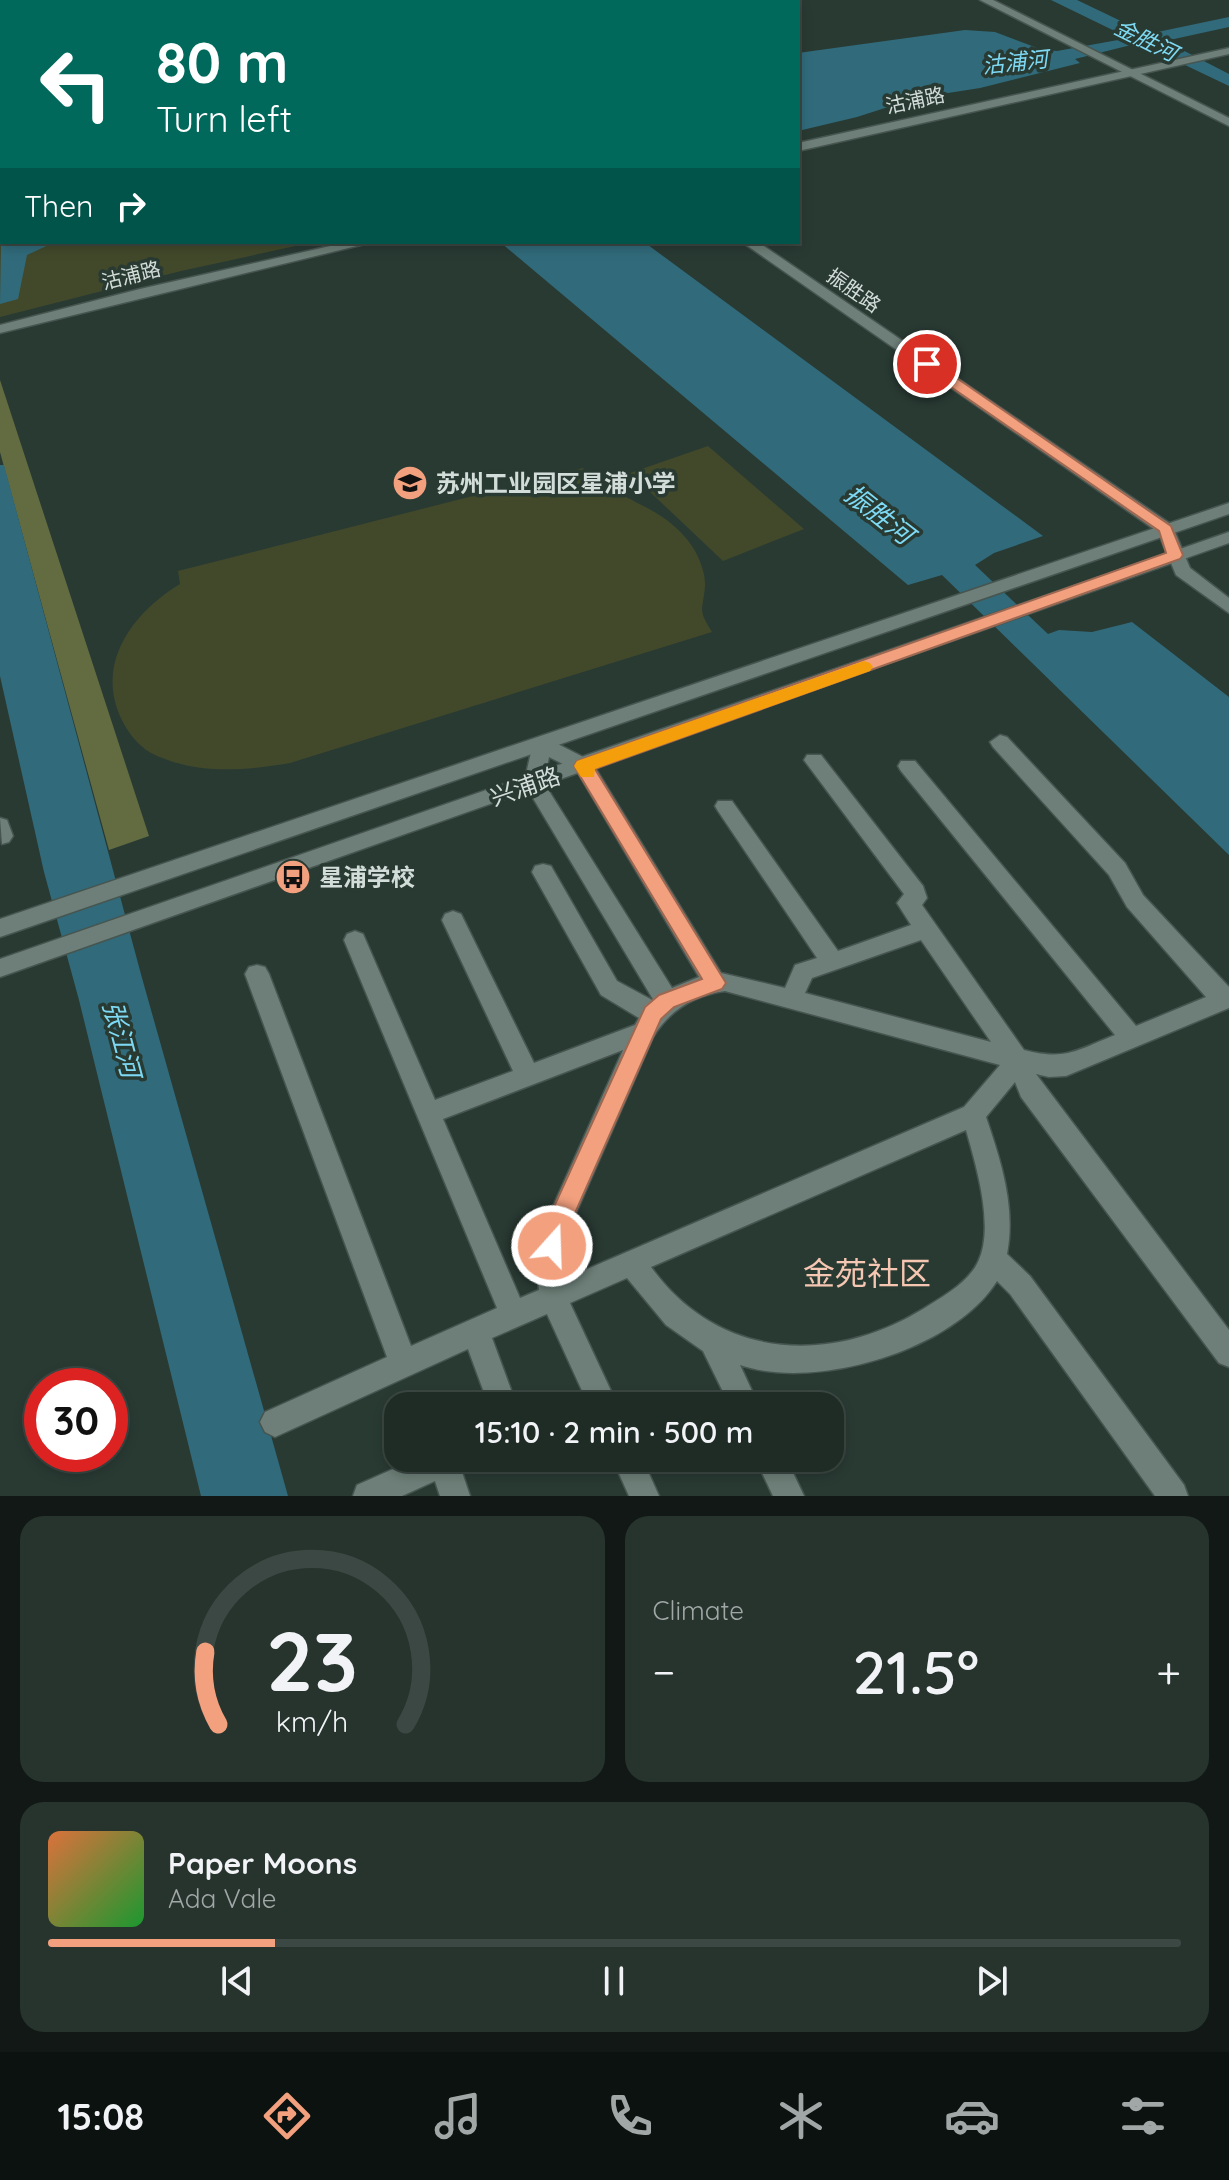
<!DOCTYPE html>
<meta charset="utf-8">
<style>
:root{--surface:#1f2c26;--page:#27342e;--text:#f1f3f6;--muted:#a1a7a7;--line:#3c4843;--accent:#f2a07e}
body{margin:0;font-family:Quicksand,"Noto Sans SC",sans-serif;background:var(--page);color:var(--text);height:100vh;display:flex;flex-direction:column;font-size:30px;white-space:nowrap}
*{box-sizing:border-box;margin:0}
p{font-size:26px;color:var(--muted)}
.icon{flex:none;width:44px;height:44px;fill:none;stroke:currentColor;stroke-width:2;stroke-linecap:round;stroke-linejoin:round}
.map{position:relative;height:1496px;overflow:hidden}
.sheet{display:flex;flex-direction:column;gap:20px;padding:20px;background:#111815;flex:1}
.sheet>*{flex:none}
.top-card{position:absolute;left:0px;top:0px;width:800px;height:244px;box-shadow:0 4px 12px #0003,0 0 0 2px var(--line);background:#00695c;color:#fff;overflow:hidden}
.speed{position:absolute;left:24px;top:1368px;display:flex;gap:16px;font-size:40px;font-weight:700;text-align:center}
.speed>*{display:grid;place-content:center;width:104px;height:104px;border-radius:50%;background:var(--surface);box-shadow:0 4px 12px #0003,0 0 0 2px var(--line);line-height:1}
.speed .limit{border:12px solid #d22;background:#fff;color:#111}
.pin{position:absolute;display:grid;place-items:center;width:68px;height:68px;color:#fff;margin:-34px;border:4px solid #fff;border-radius:50%;box-shadow:0 2px 8px #0007}
.me{position:absolute;width:88px;margin:-44px;rotate:20deg;stroke-linejoin:round;filter:drop-shadow(0 0 6px #0008)}
.turn{display:flex;align-items:center;gap:28px;height:168px;padding:0 24px;font-size:36px}
.turn .icon{width:104px;height:104px;stroke-width:2.5}
.turn b{display:block;font-size:56px;line-height:68px}
.then{display:flex;align-items:center;height:76px;padding:0 24px;background:#0003;gap:16px;font-size:30px}
.big{font-size:60px;font-weight:600;line-height:1.1}
.sheet .tile{flex:1;display:flex;flex-direction:column;justify-content:center;gap:12px;min-width:0;padding:0 28px;border-radius:24px;background:var(--page)}
.sheet .dial{align-items:center;gap:0}
.dial svg{height:208px;overflow:visible;fill:none;stroke:var(--line);stroke-width:7;stroke-linecap:round;text-anchor:middle}
.dial text{fill:var(--text);stroke:none}
.song{display:flex;align-items:center;gap:24px}
.cover{width:96px;height:96px;border-radius:12px;background:linear-gradient(135deg,hsl(20 70% 55%),hsl(130 70% 35%))}
.played{height:8px;border-radius:4px;background:linear-gradient(90deg,var(--accent) 20%,var(--line) 20%)}
.keys{display:flex;justify-content:space-around;direction:ltr}
.heat{display:flex;justify-content:space-between;align-items:center;font-size:44px;direction:ltr}
.sheet .tiles{flex:1;display:grid;gap:20px;grid-template-columns:1fr 1fr}
.tile:last-child{grid-column:span 2}
.trip{position:absolute;left:384px;top:1392px;width:460px;height:80px;border-radius:24px;background:var(--surface);box-shadow:0 4px 12px #0003,0 0 0 2px var(--line);font-weight:600;line-height:80px;text-align:center}
.menu{display:flex;height:128px;justify-content:space-around;align-items:center;background:#0c120f;color:var(--muted)}
.menu .icon{width:56px;height:56px}
.menu .active{color:var(--accent)}
.menu b{font-size:36px;color:var(--text)}
.map>svg:first-child{display:block}
.green{fill:#42492b}
.forest{fill:#636c41}
.water{fill:#316b7b}
.lines{fill:none;stroke-linecap:round;stroke-linejoin:round}
.minor-casing{stroke:#475550;stroke-width:3}
.tertiary-casing{stroke:#475550;stroke-width:3}
.secondary-casing{stroke:#475550;stroke-width:3}
.minor{fill:#6d7f78;fill-rule:evenodd}
.tertiary{fill:#6d7f78;fill-rule:evenodd}
.secondary{fill:#6d7f78;fill-rule:evenodd}
.route{fill:#f2a07e;stroke:#9d6852;stroke-width:2}
.slow{fill:#f59e0b}
.labels{text-anchor:middle;dominant-baseline:central;stroke-width:7;stroke-linejoin:round;paint-order:stroke}
.far-street-label{font-size:20px;fill:#d2dcd8;stroke:#293a33}
.far-water-label{font-size:22px;font-style:italic;fill:#7edaf4;stroke:#293a33}
.poi-label{font-size:24px;font-weight:bold;fill:#d2dcd8;stroke:#293a33;text-anchor:start}
.street-label{font-size:24px;fill:#d2dcd8;stroke:#293a33}
.water-label{font-size:26px;font-style:italic;fill:#7edaf4;stroke:#293a33}
.near-neighbourhood-label{font-size:32px;fill:#f5c6b2;stroke:#293a33}
</style>
<div class="map">
<svg width="1229" height="1496" viewBox="0 0 1229 1496">
<rect width="100%" height="100%" fill="#293a33"/>
<g class="green">
<polygon points="0,22 2,242 314,242 181,271 0,317"/>
<polygon points="708,446 804,529 723,561 630,473"/>
<path d="M583,468c28,30 73,35 101,68 11,11 22,34 21,50 -2,25 -8,22 7,46l-422,131c-46,8 -95,12 -139,-10 -14,-8 -25,-23 -31,-37 -24,-55 14,-104 60,-132l-2,-13z"/>
</g>
<polygon class="forest" points="0,380 149,836 109,850 0,452"/>
<g class="water">
<polygon points="1051,0 1077,0 1148,34 1229,17 1229,27 1165,41 1229,74 1229,86 1139,43 1075,59 1080,63 980,88 916,98 857,117 798,131 798,53 965,30 995,32 1040,49 1057,51 1129,38"/>
<polygon points="2,192 2,242 55,242 27,255 18,299 0,304"/>
<polygon points="500,242 644,242 1043,536 994,553 975,565 1048,634 1059,630 1092,632 1132,622 1229,697 1229,855 942,575 908,585"/>
<polygon points="0,465 4,465 142,978 288,1496 201,1496 79,1000 44,872 0,676"/>
</g>
<g class="lines">
<defs>
<g id="minor">
<path d="M1000,735l7,2 118,126 18,32 86,92v21l-163,68 -17,1 -13,-3 193,256v37l-10,-4 -198,-266 -6,-15 -29,35c15,44 30,91 21,137l23,22 154,209 4,11h-33l-145,-202 -13,-13c-43,69 -181,110 -257,84l19,41h-29l-27,-55 -37,-26 -39,-47 -57,25 48,103h-29l-42,-92 -55,24 25,68h-28l-21,-57 -193,88 -10,-5 -5,-10 5,-10 122,-55 -142,-383 4,-7 8,-2 8,2 4,7 142,372 86,-38 -153,-368 3,-6 8,-3 8,3 72,166 78,-29 -71,-151 3,-6 8,-3 8,3 73,149 101,-38 4,-7 -38,-23 -69,-123 3,-6 8,-2 8,2 66,115 37,20 -130,-218 10,-44h14l43,22 130,212 64,15 10,-23 22,-7 -99,-147 -3,-5 3,-5h14l106,150 73,-26 -14,-22 7,-9 -100,-134 3,-5h14l102,131 4,12 -5,7 102,145c42,11 53,0 91,-15l-214,-264 -3,-5 3,-5h14l221,265 70,-29 -79,-90 -18,-32 -116,-128 -3,-5zM549,757l28,14 122,206 -27,11 -128,-205zM921,940l70,102 -186,-49 7,-15zM725,991l275,74 -36,42 -400,172v-26l8,-31 81,-185c17,-27 41,-42 72,-46zM623,1050l-77,172 -10,37 3,31 -19,8 -77,-179zM966,1130c10,35 29,97 12,132 -10,21 -36,35 -55,47 -93,57 -205,51 -272,-42z"/>
<polygon points="0,818 7,820 13,836 9,842 2,844"/>
<polygon points="418,1458 467,1458 461,1469 470,1496 440,1496 435,1481 402,1496 353,1496 357,1485"/>
<polygon points="612,1458 642,1458 659,1496 629,1496"/>
<polygon points="755,1458 786,1458 804,1496 773,1496"/>
</g>
<g id="tertiary">
<polygon points="99,0 123,0 98,2"/>
<polygon points="417,0 428,0 429,2 418,2"/>
<rect x="0" y="13" width="2" height="6"/>
<polygon points="1229,48 1229,54 798,151 798,143"/>
<polygon points="348,242 373,242 0,333 0,325 140,289"/>
<polygon points="742,242 758,242 1172,525 1190,568 1229,598 1229,613 1176,575 1158,532"/>
</g>
<g id="secondary">
<polygon points="980,0 993,0 1229,118 1229,126"/>
<polygon points="1229,503 1229,514 0,937 0,919"/>
<polygon points="1229,532 1229,543 0,977 0,959"/>
</g>
</defs>
<use href="#minor" class="minor-casing"/>
<use href="#tertiary" class="tertiary-casing"/>
<use href="#secondary" class="secondary-casing"/>
<use href="#minor" class="minor"/>
<use href="#tertiary" class="tertiary"/>
<use href="#secondary" class="secondary"/>
</g>
<polygon class="route" points="922,361 932,361 1171,526 1183,555 1180,559 595,769 726,983 722,989 674,1007 661,1019 571,1222 560,1254 552,1257 543,1254 539,1246 547,1222 645,1007 659,995 702,979 574,766 577,761 1166,553 1159,531 922,367"/>
<polygon class="slow" points="864,661 870,663 873,667 870,671 595,769 594,777 581,777 574,766 577,761"/>
<defs>
<symbol id="school-disc" viewBox="-11 -11 22 22"><circle r="9.5" fill="#f2a07e" stroke="#293a33"/><path d="M0-5L7-2L0 1L-7-2ZM-4 1L0 2.5L4 1V4Q0 6-4 4Z" fill="#111"/></symbol>
<symbol id="bus-disc" viewBox="-11 -11 22 22"><circle r="9.5" fill="#f2a07e" stroke="#293a33"/><path d="M-5-6H5V4H4V6H2V4H-2V6H-4V4H-5ZM-3.5-4V0h7V-4ZM-3.5 1.2v1.5H-2V1.2ZM2 1.2v1.5H3.5V1.2Z" fill="#111"/></symbol>
</defs>
<g fill-rule="evenodd">
<use href="#school-disc" x="390" y="463" width="40" height="40"/>
<use href="#bus-disc" x="273" y="857" width="40" height="40"/>
</g>
<g class="labels">
<g class="far-street-label">
<text transform="translate(915 100) rotate(-12)">沽浦路</text>
<text transform="translate(131 275) rotate(-14)">沽浦路</text>
<text transform="translate(854 290) rotate(35)">振胜路</text>
</g>
<g class="far-water-label">
<text transform="translate(1146 40) rotate(26)">金胜河</text>
<text transform="translate(1015 62) rotate(-6)">沽浦河</text>
</g>
<g class="poi-label">
<text x="436" y="483">苏州工业园区星浦小学</text>
<text x="319" y="877">星浦学校</text>
</g>
<g class="street-label">
<text transform="translate(525 786) rotate(-19)">兴浦路</text>
</g>
<g class="water-label">
<text transform="translate(879 514) rotate(38)">振胜河</text>
<text transform="translate(122 1039) rotate(75)">张江河</text>
</g>
<g class="near-neighbourhood-label">
<text x="867" y="1273">金苑社区</text>
</g>
</g>
</svg>
<div class="speed"><div class="limit">30</div></div>
<div class="pin" style="left:927px;top:364px;background:#d93025"><svg class="icon" aria-label="arrive" viewBox="0 0 24 24"><path d="M6 21V4h12l-3 4 3 4H6"/></svg></div>
<svg class="me" style="left:552px;top:1246px" viewBox="-20 -20 40 40"><circle r="17" fill="#f2a07e" stroke="#fff" stroke-width="3"/><path d="M0-11L8 9 0 5-8 9z" fill="#fff"/></svg>
<div class="trip">15:10 · 2 min · 500 m</div>
<div class="top-card">
<div class="turn"><svg class="icon" aria-label="left" viewBox="0 0 24 24"><path d="M17 20v-9H6M10 6l-5 5 5 5"/></svg><div><b>80 m</b>Turn left</div></div>
<div class="then">Then<svg class="icon" aria-label="right" viewBox="0 0 24 24"><path d="M7 20v-9h11M14 6l5 5-5 5"/></svg></div>
</div>
</div>
<section class="sheet">
<div class="tiles">
<div class="tile dial"><svg viewBox="0 0 100 80">
<path d="M14 69A42 42 0 1 1 86 69"/>
<path d="M14 69A42 42 0 0 1 9 41" stroke="#f2a07e"/>
<text x="50" y="56" font-size="32" font-weight="700">23</text>
<text x="50" y="72" font-size="11">km/h</text>
</svg></div>
<div class="tile"><p>Climate</p>
<div class="heat"><a>−</a><b class="big">21.5°</b><a>+</a></div>
</div>
<div class="tile">
<div class="song"><i class="cover"></i><div><b>Paper Moons</b><p>Ada Vale</p></div></div>
<div class="played"></div>
<div class="keys"><svg class="icon" aria-label="previous" viewBox="0 0 24 24"><path d="M18 5L8 12l10 7zM5 5v14"/></svg><svg class="icon" aria-label="pause" viewBox="0 0 24 24"><path d="M8 5v14M16 5v14"/></svg><svg class="icon" aria-label="next" viewBox="0 0 24 24"><path d="M6 5l10 7-10 7zM19 5v14"/></svg></div>
</div>
</div>
</section>
<nav class="menu">
<b>15:08</b>
<svg class="icon active" aria-label="directions" viewBox="0 0 24 24"><path d="M12 3l9 9-9 9-9-9zM9 14v-3h6M13 9l2 2-2 2"/></svg>
<svg class="icon" aria-label="music" viewBox="0 0 24 24"><path d="M9 18V5l10-2v13"/><circle cx="6" cy="18" r="3"/><circle cx="16" cy="16" r="3"/></svg>
<svg class="icon" aria-label="phone" viewBox="0 0 24 24"><path d="M5 4h4l2 5-3 2q2 4 5 5l2-3 5 2v4C11 20 4 13 5 4z"/></svg>
<svg class="icon" aria-label="climate" viewBox="0 0 24 24"><path d="M12 3v18M4 7l16 10M4 17L20 7"/></svg>
<svg class="icon" aria-label="car" viewBox="0 0 24 24"><path d="M5 17H2v-5l4-1 3-4h7l3 4 3 1v5h-3M9 17h6M6 11h13"/><circle cx="7" cy="17" r="2"/><circle cx="17" cy="17" r="2"/></svg>
<svg class="icon" aria-label="filters" viewBox="0 0 24 24"><path d="M4 7h16M4 17h16"/><circle cx="9" cy="7" r="2"/><circle cx="15" cy="17" r="2"/></svg>
</nav>
